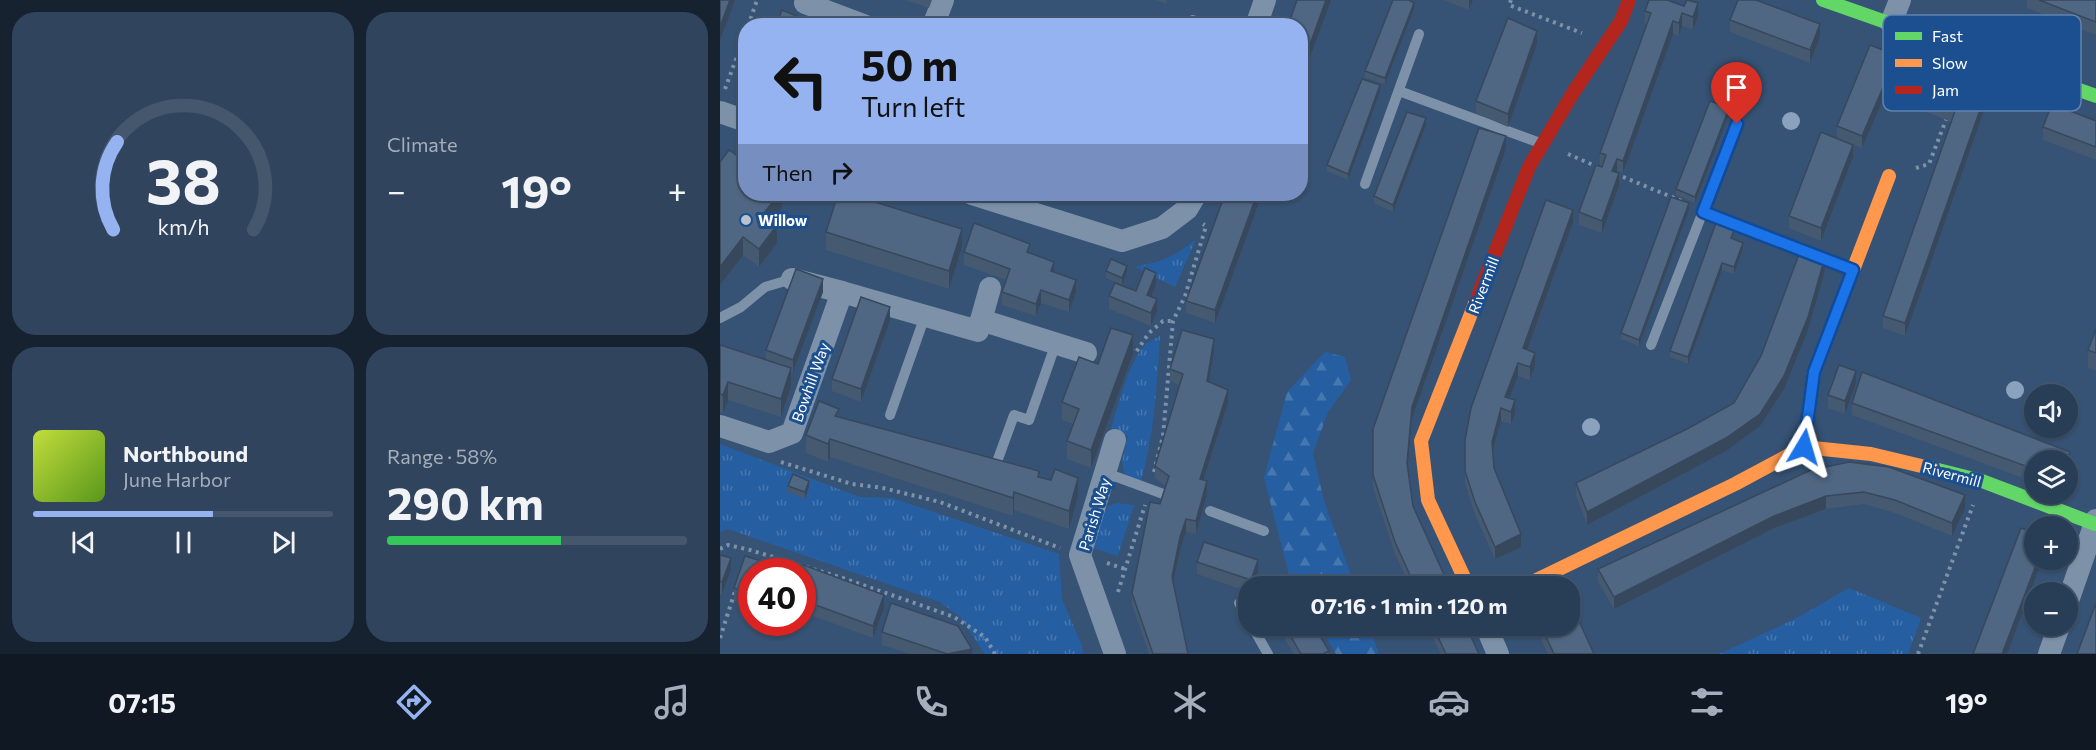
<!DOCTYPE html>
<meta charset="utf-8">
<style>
:root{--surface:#283e57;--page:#30455d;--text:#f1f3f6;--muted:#a5aeba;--line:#44576d;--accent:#95b2f1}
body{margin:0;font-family:Commissioner,sans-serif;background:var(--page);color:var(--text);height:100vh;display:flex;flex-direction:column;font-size:22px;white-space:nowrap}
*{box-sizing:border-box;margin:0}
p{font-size:20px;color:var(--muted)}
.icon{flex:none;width:33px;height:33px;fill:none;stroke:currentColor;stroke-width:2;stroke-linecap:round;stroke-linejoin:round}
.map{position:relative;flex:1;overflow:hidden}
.panel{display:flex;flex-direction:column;gap:12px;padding:12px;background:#162230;width:720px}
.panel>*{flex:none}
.hud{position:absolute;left:18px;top:18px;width:570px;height:183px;border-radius:24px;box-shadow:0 2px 4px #0004,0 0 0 2px var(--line);background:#95b2f1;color:#111;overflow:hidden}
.buttons{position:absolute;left:1304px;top:384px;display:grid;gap:12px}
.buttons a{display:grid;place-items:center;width:54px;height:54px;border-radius:50%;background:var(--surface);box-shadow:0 2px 4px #0004,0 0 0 2px var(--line);font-size:30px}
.speed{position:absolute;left:18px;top:558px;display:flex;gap:12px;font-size:30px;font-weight:700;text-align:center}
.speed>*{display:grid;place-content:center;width:78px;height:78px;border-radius:50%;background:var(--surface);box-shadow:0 2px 4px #0004,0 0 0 2px var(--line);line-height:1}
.speed .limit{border:9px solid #d22;background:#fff;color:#111}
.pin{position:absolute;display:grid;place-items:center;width:51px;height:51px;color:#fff;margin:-62px -26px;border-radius:50% 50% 50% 0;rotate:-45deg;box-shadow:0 0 6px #0007}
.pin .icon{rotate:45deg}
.me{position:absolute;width:66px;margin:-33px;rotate:7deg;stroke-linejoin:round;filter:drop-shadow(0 0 4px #0008)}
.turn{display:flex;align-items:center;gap:21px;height:126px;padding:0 24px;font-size:27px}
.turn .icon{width:78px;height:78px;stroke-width:2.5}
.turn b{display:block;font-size:42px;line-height:51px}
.then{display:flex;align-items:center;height:57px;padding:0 24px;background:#0003;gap:12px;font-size:22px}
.big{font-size:45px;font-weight:700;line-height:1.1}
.panel .card{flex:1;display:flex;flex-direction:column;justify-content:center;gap:9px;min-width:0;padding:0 21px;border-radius:24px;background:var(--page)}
.panel .dial{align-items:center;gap:0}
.dial svg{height:156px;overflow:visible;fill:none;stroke:var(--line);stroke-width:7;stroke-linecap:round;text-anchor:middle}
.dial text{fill:var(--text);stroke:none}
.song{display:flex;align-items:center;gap:18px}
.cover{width:72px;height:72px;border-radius:9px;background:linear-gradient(135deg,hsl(70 70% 55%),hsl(90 70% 35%))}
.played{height:6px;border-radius:3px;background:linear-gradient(90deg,var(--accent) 60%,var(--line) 60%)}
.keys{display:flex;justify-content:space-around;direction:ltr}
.heat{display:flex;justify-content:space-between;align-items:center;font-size:33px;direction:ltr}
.charge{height:9px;border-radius:4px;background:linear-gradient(90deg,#34c759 58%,var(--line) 0)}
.panel .tiles{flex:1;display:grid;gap:12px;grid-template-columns:repeat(2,1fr)}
.trip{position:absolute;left:518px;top:576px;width:342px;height:60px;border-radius:24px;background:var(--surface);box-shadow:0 2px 4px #0004,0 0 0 2px var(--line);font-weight:700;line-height:60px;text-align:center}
.menu{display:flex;height:96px;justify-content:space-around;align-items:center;background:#101923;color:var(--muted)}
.menu .icon{width:42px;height:42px}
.menu .current{color:var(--accent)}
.menu b{font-size:27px;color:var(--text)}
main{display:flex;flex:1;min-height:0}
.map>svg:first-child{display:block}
.grass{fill:url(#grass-tufts)}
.forest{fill:url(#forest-firs)}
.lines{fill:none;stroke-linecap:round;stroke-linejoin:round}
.path{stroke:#7d92a8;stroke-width:4;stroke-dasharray:3 4.5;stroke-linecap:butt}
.lane{stroke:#7d92a8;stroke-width:10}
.street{stroke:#7d92a8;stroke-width:22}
.fast{stroke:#63d668;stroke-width:14}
.slow{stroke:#ff974d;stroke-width:14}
.jam{stroke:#b3261e;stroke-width:14}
.tree{fill:#8aa2be}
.wall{fill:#455971}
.shaded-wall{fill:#38485c}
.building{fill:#506783;stroke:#38485c;stroke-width:1.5}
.route-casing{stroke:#114b97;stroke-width:15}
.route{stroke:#1a73e8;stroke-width:10}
.poi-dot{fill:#b9c2ce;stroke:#1b4f8f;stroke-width:2}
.labels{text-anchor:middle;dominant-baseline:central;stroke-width:6;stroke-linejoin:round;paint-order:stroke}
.poi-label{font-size:15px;font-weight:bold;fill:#fff;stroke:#1b4f8f;text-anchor:start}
.street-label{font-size:15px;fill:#fff;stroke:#1b4f8f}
.key{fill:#1b4f8f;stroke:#5f84b1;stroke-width:1.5}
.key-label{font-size:16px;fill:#fff}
</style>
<main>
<section class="panel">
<div class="tiles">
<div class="card dial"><svg viewBox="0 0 100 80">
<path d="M14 69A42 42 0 1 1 86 69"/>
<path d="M14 69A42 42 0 0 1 16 24" stroke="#95b2f1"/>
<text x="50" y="56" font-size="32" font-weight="700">38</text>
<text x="50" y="72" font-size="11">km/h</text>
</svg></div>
<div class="card"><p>Climate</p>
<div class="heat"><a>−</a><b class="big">19°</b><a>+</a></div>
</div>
<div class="card">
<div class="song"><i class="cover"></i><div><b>Northbound</b><p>June Harbor</p></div></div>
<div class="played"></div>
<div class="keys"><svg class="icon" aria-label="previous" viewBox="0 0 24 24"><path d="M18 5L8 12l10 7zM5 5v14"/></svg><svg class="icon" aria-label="pause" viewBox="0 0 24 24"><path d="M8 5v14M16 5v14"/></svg><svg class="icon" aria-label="next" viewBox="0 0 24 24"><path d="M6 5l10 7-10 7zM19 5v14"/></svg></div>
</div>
<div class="card"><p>Range · 58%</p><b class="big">290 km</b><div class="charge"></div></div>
</div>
</section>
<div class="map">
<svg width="1376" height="654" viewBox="0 0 1376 654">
<defs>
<pattern id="grass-tufts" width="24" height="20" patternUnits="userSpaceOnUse" patternTransform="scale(1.5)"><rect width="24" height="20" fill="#265fa1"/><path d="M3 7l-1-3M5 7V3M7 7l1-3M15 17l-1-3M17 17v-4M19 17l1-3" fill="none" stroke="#4777af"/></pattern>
<pattern id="forest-firs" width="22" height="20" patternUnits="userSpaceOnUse" patternTransform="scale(1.5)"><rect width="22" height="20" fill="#265fa1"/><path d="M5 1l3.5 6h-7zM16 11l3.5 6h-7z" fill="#4777af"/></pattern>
</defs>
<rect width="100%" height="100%" fill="#365274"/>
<g class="grass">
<path d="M476,239l-21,48 -40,-20c29,-6 39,-10 61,-28z"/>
<path d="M440,336c-3,50 -6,101 -20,149l-16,-12 -2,-12 6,-25 -17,-7c8,-25 16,-63 33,-83 4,-5 11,-7 16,-10z"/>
<polygon points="0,444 140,497 172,498 339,554 342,599 362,646 363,654 265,654 241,618 220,602 8,529 0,532"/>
<polygon points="397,503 414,505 398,556 373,548 380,520 388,506"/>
<polygon points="1129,588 1201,618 1188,654 999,654 1075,619"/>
</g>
<g class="forest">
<polygon points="605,352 625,357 631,380 608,412 593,453 604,501 635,586 576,586 568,571 544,478 567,392"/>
<polygon points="600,626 649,626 659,654 616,654"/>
</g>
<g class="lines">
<g class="path">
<polyline points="791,0 789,5 862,33"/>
<polyline points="28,26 37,0"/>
<polyline points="5,89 26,32"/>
<polyline points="848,154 880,168"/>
<polyline points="1196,168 1209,164 1227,117"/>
<polyline points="896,174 964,202"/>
<polyline points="410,350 416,352 429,333 443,321 453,321"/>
<polyline points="61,462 132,484 163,488 220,502 340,548"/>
<polyline points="434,472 443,436 453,321 465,296 486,226 483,224"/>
<polyline points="0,549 8,545 30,550 126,579 234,617 265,637 275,654"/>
<polyline points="387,563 405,569"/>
<polyline points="398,592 425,505"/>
<polyline points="0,638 16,588"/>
<polyline points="1198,654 1253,505"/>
</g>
<g class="lane">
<polyline points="473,20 487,26"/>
<polyline points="679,91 820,143"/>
<polyline points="645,184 699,34"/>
<polyline points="983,212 1130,268"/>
<polyline points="0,318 21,307 45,287 72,279"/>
<polyline points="931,345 1017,124"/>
<polyline points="170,415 205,316"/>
<polyline points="278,459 294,415 309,420 336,343"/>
<polyline points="386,473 446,495"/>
<polyline points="490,511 544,531"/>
<polyline points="519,603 528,618"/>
<polyline points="532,626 548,654"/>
</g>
<g class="street">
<polyline points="85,3 146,26"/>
<polyline points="1171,23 1180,0"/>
<polyline points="213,26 223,0"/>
<polyline points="536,26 545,0"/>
<polyline points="0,112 26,121"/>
<polyline points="252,194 402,241 442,228 467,209 476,194"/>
<polyline points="122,292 258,331 270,288"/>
<polyline points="261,320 366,353"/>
<polyline points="0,426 49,442 72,433 122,292 72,279"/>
<polyline points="395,440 360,555 395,654"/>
<polyline points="1347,604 1376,520"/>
<polyline points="766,626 778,654"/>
<polyline points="1329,654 1339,626"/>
</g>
<g class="fast">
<polyline points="1103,0 1376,96"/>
<polyline points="1214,469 1262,481 1375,524"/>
</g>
<g class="slow">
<polyline points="1084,447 1094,372 1169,176"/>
<polyline points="748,586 708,500 701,441 756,301"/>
<polyline points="804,586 1015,484 1084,447 1151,454 1214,469"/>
</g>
<polyline class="jam" points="756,301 809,167 853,93 901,21 909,0"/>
</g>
<g class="tree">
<circle cx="1071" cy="121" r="9"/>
<circle cx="1295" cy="390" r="9"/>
<circle cx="871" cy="427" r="9"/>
</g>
<g class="wall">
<polygon points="185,0 212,0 209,8"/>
<polygon points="436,0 447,0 446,4"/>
<polygon points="723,0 753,0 749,10"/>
<polygon points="929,0 978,16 973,30 962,26 959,36 953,34 903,173 897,171 897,172 899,186 882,233 859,225 859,212 882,166 880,165 880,153 927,24 925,24 925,11"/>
<polygon points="1307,0 1376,0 1376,35 1307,8"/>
<polygon points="694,9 665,84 645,78 645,71"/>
<polygon points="1010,20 1100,37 1090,63 1010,32"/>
<polygon points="817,44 788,127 756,113 756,101"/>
<polygon points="1150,45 1267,102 1185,336 1163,328 1163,316 1231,122 1165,95 1142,148 1133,145 1133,157 1101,241 1069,228 1069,216 1117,139 1117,126"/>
<polygon points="660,92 628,180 607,171 607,165"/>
<polygon points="1009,115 975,203 956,195 956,189"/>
<polygon points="1376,121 1376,160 1323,140 1323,127"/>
<polygon points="706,125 673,212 654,203 654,196"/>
<polygon points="786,149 692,419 688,468 693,506 729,586 690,586 675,554 653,488 653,429"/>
<polygon points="0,162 62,194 62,208 52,221 57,243 39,267 23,255"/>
<polygon points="505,194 495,323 466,313 466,301"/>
<polygon points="969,210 919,346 901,339 901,333"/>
<polygon points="853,222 807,350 815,365 810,380 798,376 789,398 795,413 791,424 781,421 773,452 774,468 801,547 775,559 755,515 745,483 745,440"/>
<polygon points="106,232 242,247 229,289 106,250"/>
<polygon points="1014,236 1013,239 1023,249 1014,274 1002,270 968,364 950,357 950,351"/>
<polygon points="244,252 310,253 334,272 356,292 349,312 321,303 316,316 282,305 282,292 286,280 244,265"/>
<polygon points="1105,270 1088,330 1064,389 1040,426 1006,451 867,525 856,496 856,483 967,429 1014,403"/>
<polygon points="386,271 407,272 402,285 386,278"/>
<polygon points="436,285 432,297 437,311 431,326 389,309 389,296 416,291"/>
<polygon points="103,292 73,372 71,372 71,386 61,417 8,400 3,413 0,412 0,345 46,360 46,350"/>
<polygon points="170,320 141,402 112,391 112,379"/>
<polygon points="1376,329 1376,371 1368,368 1368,350"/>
<polygon points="494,352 489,382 508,403 484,480 487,494 476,534 466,532 460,550 454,583 468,654 429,654 412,605 412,593 445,486 435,478 435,466 459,385 450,381 450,369"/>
<polygon points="413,354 371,468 347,459 347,441 353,424 342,420 342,402 378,364"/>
<polygon points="1136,383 1125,414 1108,408 1108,395"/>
<polygon points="1132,403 1350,464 1314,460 1314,482 1132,415"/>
<polygon points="119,417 319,477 358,496 349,529 294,510 293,516 110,457 108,462 86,453 86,435"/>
<polygon points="1091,470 1245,508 1232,536 1175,513 1144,504 1106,509 1054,528 894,609 878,582 878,569"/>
<polygon points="68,486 89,487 85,499 68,492"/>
<polygon points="0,555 11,570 2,594 0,595"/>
<polygon points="25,556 64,568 64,572 32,572 32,606 14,601 14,588"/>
<polygon points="477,562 538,573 534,586 528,586 528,592 477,574"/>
<polygon points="82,572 164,608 153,638 82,612"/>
<polygon points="557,626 594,626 609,654 574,654"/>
<polygon points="707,626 746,626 759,654 721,654"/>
<polygon points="815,626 849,626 874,654 828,654"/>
<polygon points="162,632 252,654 190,654 162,645"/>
</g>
<g class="shaded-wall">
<polygon points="10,0 15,0 0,40 0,27"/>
<polygon points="606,0 611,0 580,84 580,72"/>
<polygon points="749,0 753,0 749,10"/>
<polygon points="694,3 694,9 665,84 665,78"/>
<polygon points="978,3 978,16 973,30 973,17"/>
<polygon points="962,13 962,26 959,36 959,23"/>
<polygon points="953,21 953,34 903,173 903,161"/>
<polygon points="1100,24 1100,37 1090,63 1090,50"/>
<polygon points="817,31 817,44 788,127 788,114"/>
<polygon points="1165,83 1165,95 1142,148 1142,136"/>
<polygon points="660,85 660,92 628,180 628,174"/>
<polygon points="1267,90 1267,102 1185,336 1185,323"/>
<polygon points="1009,108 1009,115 975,203 975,197"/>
<polygon points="706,118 706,125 673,212 673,205"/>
<polygon points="786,136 786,149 692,419 687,476 687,463 692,407"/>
<polygon points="1133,145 1133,157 1101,241 1101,228"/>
<polygon points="897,159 897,171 892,183 892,171"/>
<polygon points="899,173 899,186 882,233 882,221"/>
<polygon points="59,194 62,194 62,208 43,232 43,214"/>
<polygon points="537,194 542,194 495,323 495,310"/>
<polygon points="969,203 969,210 919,346 919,340"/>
<polygon points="853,210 853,222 803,361 803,348"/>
<polygon points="57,225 57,243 39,267 39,249"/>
<polygon points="242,229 242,247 229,289 229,271"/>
<polygon points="23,237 23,255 0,285 0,267"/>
<polygon points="1023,243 1023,249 1014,274 1014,267"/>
<polygon points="1105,257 1105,270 1088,330 1064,389 1040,426 1006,451 867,525 867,512 1006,438"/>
<polygon points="334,262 334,274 331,271"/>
<polygon points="1002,263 1002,270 968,364 968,357"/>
<polygon points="407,266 407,272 402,285 402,278"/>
<polygon points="436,273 436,285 427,308 427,295"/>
<polygon points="103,279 103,292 73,372 73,360"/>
<polygon points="356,280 356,292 349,312 349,300"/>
<polygon points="321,290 321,303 316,316 316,304"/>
<polygon points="437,299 437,311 431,326 431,313"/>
<polygon points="170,307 170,320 141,402 141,389"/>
<polygon points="413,335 413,354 371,468 371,450"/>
<polygon points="494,339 494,352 487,393 487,381"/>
<polygon points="815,353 815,365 810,380 810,367"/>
<polygon points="798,363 798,376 785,409 785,397"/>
<polygon points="71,368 71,386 61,417 61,399"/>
<polygon points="1136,371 1136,383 1125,414 1125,401"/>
<polygon points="8,382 8,400 3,413 3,395"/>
<polygon points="508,390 508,403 480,491 480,479"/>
<polygon points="795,400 795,413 791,424 791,412"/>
<polygon points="781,408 781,421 772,454 772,442"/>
<polygon points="110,439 110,457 108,462 108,444"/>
<polygon points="1350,452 1350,464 1347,474 1347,461"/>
<polygon points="358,478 358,496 349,529 349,511"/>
<polygon points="89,481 89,487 85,499 85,492"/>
<polygon points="487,481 487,494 476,534 476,521"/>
<polygon points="294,492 294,510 293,516 293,498"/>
<polygon points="1245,495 1245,508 1232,536 1232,523"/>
<polygon points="1106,496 1106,509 1054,528 894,609 894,597 1054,516"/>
<polygon points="466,519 466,532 460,550 452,590 452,577 460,537"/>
<polygon points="801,534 801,547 775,559 775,547"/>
<polygon points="11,558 11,570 2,594 2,582"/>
<polygon points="538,560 538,573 534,586 531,586 531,580"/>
<polygon points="1318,560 1322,560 1287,654 1282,654"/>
<polygon points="164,595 164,608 153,638 153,626"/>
<polygon points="252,649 252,654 231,654"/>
</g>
<g class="building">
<polygon points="0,0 10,0 0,27"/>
<polygon points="577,0 606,0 580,72 580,26 568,26"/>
<polygon points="673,0 689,0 694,3 665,78 645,71"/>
<polygon points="929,0 947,0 964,6 967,0 978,3 973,17 962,13 959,23 953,21 903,161 897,159 892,171 899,173 882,221 859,212 876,165 882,167 886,155 880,153 931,13 925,11"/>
<polygon points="1018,0 1036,0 1100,24 1090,50 1010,20"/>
<polygon points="1319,0 1376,0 1376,22"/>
<polygon points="62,10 101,26 56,26"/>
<polygon points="788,18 817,31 788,114 756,101"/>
<polygon points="1150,45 1267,90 1185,323 1163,316 1235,111 1165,83 1142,136 1117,126"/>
<polygon points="642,79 660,85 628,174 607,165"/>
<polygon points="990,101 1009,108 975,197 956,189"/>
<polygon points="1332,104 1376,121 1376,147 1323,127"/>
<polygon points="687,112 706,118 673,205 654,196"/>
<polygon points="759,128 786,136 692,407 687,463 693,506 729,586 695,586 675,542 653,475 653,429"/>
<polygon points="1101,132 1133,145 1101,228 1069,216"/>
<polygon points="9,150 26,162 26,194 59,194 43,214 57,225 39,249 23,237 0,267 0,162"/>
<polygon points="118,194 129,194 242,229 229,271 106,232"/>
<polygon points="505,194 537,194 495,310 466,301"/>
<polygon points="951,197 969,203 919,340 901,333"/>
<polygon points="826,200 853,210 803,348 815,353 810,367 798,363 785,397 795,400 791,412 781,408 772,442 774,468 801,534 775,547 755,502 745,471 745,440 751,408"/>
<polygon points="254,223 310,244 307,252 334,262 331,271 356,280 349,300 321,290 316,304 282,292 290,269 244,252"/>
<polygon points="996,223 1014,230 1011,238 1023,243 1014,267 1002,263 968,357 950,351"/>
<polygon points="1081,249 1105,257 1088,317 1064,376 1040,414 1006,438 867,512 856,483 967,429 1014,403 1041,356"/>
<polygon points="391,259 407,266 402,278 386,271"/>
<polygon points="425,268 436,273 427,295 437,299 431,313 389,296 395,283 416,291"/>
<polygon points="76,269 103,279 73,360 46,350"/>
<polygon points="141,297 170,307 141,389 112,379"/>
<polygon points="391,328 413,335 371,450 347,441 359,409 342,402 359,357 378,364"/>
<polygon points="1376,329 1376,353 1368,350"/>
<polygon points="462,330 494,339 487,381 508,390 480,479 487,481 476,521 466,519 460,537 452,577 468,654 433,654 412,593 430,502 440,504 449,476 435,466 463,374 450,369"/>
<polygon points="0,345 71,368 61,399 8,382 3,395 0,394"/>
<polygon points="1119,365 1136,371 1125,401 1108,395"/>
<polygon points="1142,372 1350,452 1347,461 1347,460 1314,460 1314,469 1132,403"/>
<polygon points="99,401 119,409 115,416 319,471 318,477 331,480 335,469 358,478 349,511 294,492 293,498 110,439 108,444 86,435"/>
<polygon points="1129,462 1169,467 1245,495 1232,523 1175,500 1144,492 1106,496 1054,516 894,597 878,569 1091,470"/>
<polygon points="73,474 89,481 85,492 68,486"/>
<polygon points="1301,528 1314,533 1314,560 1318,560 1282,654 1253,654"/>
<polygon points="484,542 538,560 531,580 477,562"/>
<polygon points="0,555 11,558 2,582 0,582"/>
<polygon points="25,556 64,568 63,572 32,572 32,594 14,588"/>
<polygon points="81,564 164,595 153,626 82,600 82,572 79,572"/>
<polygon points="570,582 572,586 563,586"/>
<polygon points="849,599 874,654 834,654 821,626 849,626"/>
<polygon points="171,603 238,626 252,649 227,654 162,632"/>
<polygon points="1376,603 1376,654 1357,654"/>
<polygon points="565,626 594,626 609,651 603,654 581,654"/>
<polygon points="713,626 746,626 759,654 726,654"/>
</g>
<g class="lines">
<defs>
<polyline id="route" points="1017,124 983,212 1133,270 1094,372 1084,447"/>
</defs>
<use href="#route" class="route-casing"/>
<use href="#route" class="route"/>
</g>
<circle class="poi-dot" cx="26" cy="220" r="6"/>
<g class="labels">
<g class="poi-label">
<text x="38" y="220">Willow</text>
</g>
<g class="street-label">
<text transform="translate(763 285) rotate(-69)">Rivermill</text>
<text transform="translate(90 382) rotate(-70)">Bowhill Way</text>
<text transform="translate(1232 474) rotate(15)">Rivermill</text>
<text transform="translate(374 514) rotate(-73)">Parish Way</text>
</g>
</g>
<rect x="1163" y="15" width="198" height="96" rx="9" class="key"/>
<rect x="1175" y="32" width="27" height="8" fill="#63d668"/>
<rect x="1175" y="59" width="27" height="8" fill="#ff974d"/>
<rect x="1175" y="86" width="27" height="8" fill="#b3261e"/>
<g class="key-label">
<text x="1212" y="42">Fast</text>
<text x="1212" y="69">Slow</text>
<text x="1212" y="96">Jam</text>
</g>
</svg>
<div class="buttons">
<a><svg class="icon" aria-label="sound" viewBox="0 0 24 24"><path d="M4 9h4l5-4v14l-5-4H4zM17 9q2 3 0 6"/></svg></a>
<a><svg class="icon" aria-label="layers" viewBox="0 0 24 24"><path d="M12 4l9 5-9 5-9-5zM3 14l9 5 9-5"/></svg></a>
<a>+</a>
<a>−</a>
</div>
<div class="speed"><div class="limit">40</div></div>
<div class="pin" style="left:1017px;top:124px;background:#d93025"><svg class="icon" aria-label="arrive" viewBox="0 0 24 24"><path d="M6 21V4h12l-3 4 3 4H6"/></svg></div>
<svg class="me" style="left:1084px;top:447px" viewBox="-20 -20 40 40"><path d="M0-17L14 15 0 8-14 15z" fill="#1a73e8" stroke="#fff" stroke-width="4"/></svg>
<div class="trip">07:16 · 1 min · 120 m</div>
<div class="hud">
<div class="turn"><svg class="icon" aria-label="left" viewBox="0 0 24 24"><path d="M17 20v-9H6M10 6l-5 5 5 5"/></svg><div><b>50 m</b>Turn left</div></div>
<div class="then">Then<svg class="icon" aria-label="right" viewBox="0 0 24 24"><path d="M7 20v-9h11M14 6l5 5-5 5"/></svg></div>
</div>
</div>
</main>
<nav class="menu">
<b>07:15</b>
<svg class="icon current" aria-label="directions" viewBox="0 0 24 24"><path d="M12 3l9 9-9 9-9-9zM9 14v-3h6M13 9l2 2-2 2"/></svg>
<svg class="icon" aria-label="music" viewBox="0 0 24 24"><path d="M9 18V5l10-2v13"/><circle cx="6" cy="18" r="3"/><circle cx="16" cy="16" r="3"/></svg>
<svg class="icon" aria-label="phone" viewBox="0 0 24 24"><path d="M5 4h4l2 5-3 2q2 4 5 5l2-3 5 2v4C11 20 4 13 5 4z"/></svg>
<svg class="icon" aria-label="climate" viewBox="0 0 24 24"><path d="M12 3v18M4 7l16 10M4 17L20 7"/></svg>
<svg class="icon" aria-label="car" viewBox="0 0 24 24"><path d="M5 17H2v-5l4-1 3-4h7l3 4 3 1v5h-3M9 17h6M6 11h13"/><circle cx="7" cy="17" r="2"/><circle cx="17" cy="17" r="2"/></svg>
<svg class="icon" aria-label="filters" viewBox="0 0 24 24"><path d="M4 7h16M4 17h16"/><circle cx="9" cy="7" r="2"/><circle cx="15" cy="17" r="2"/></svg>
<b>19°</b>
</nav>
